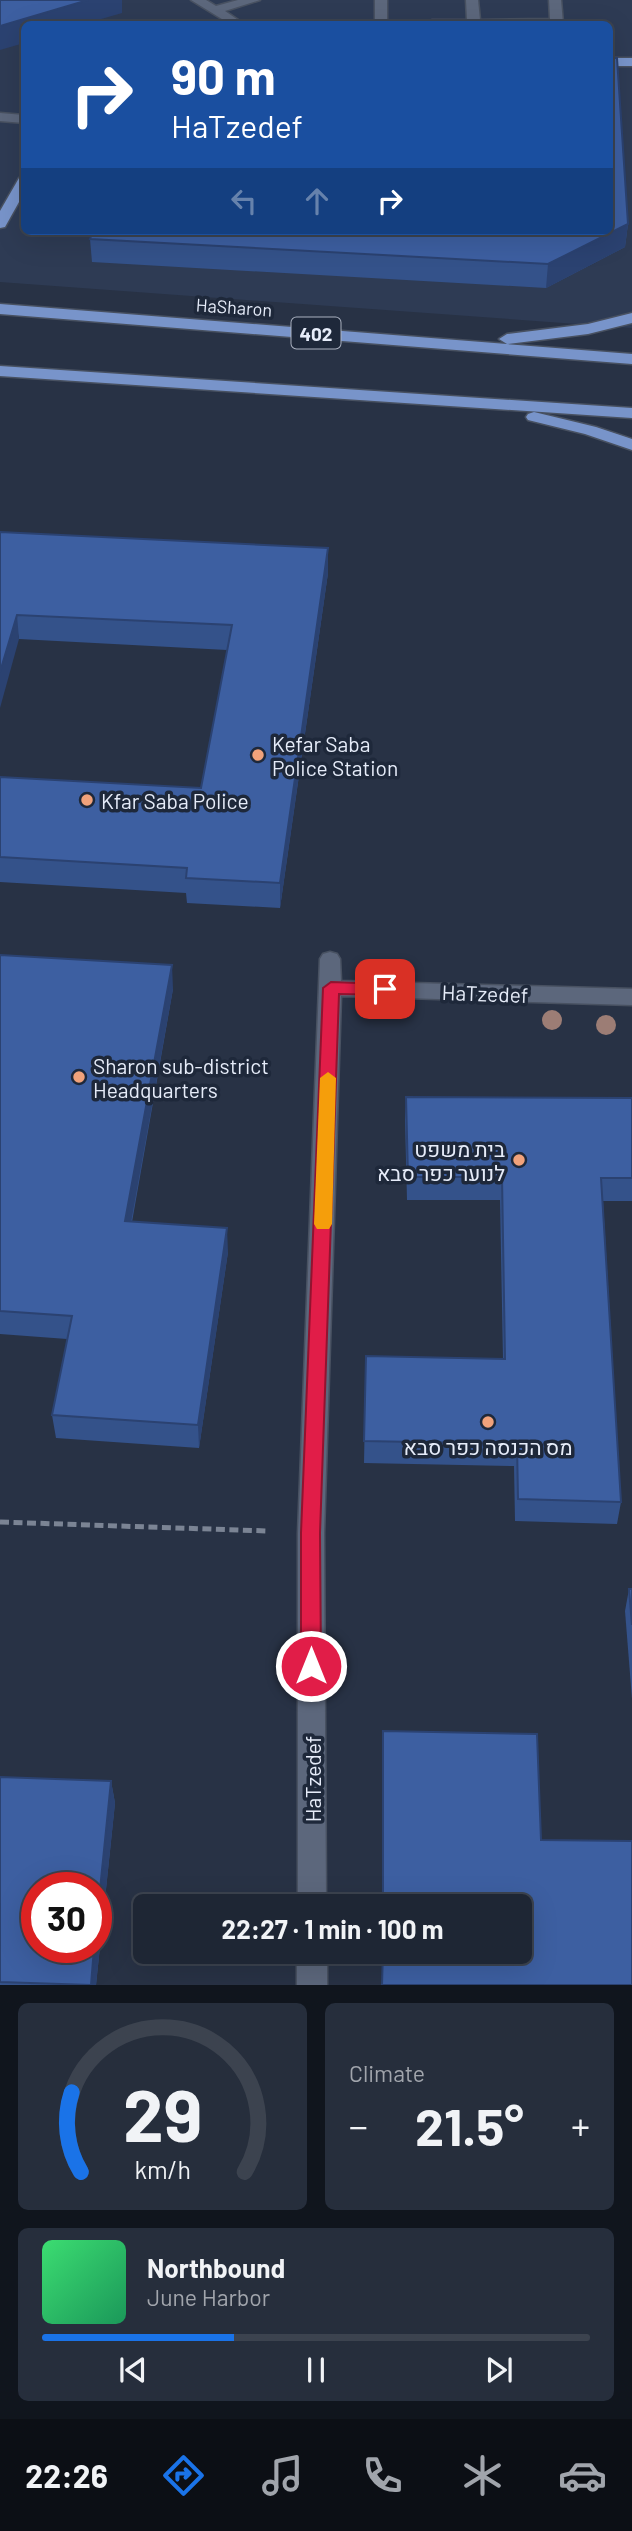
<!DOCTYPE html>
<meta charset="utf-8">
<style>
:root{--surface:#1e2634;--page:#262e3c;--text:#f1f3f6;--muted:#a1a5ac;--line:#3c434f;--accent:#1a73e8}
body{margin:0;font-family:Barlow,Heebo,sans-serif;background:var(--page);color:var(--text);height:100vh;display:flex;flex-direction:column;font-size:26px;white-space:nowrap}
*{box-sizing:border-box;margin:0}
p{font-size:23px;color:var(--muted)}
.icon{flex:none;width:38px;height:38px;fill:none;stroke:currentColor;stroke-width:2;stroke-linecap:round;stroke-linejoin:round}
.map{position:relative;height:1985px;overflow:hidden}
.panel{display:flex;flex-direction:column;gap:18px;padding:18px;background:#10151d;flex:1}
.panel>*{flex:none}
.hud{position:absolute;left:21px;top:21px;width:592px;height:214px;border-radius:10px;box-shadow:0 7px 28px #0002,0 0 0 2px var(--line);background:#1a4fa0;color:#fff;overflow:hidden}
.speed{position:absolute;left:21px;top:1872px;display:flex;gap:14px;font-size:35px;font-weight:700;text-align:center}
.speed>*{display:grid;place-content:center;width:91px;height:91px;border-radius:50%;background:var(--surface);box-shadow:0 7px 28px #0002,0 0 0 2px var(--line);line-height:1}
.speed .limit{border:10px solid #d22;background:#fff;color:#111}
.pin{position:absolute;display:grid;place-items:center;width:60px;height:60px;color:#fff;margin:-30px;border-radius:14px;box-shadow:0 4px 10px #0006}
.me{position:absolute;width:77px;margin:-38px;rotate:0deg;stroke-linejoin:round;filter:drop-shadow(0 0 5px #0008)}
.turn{display:flex;align-items:center;gap:24px;height:147px;padding:0 35px;font-size:32px}
.turn .icon{width:91px;height:91px;stroke-width:2.5}
.turn b{display:block;font-size:49px;line-height:60px}
.lanes{display:flex;align-items:center;height:66px;padding:0 35px;background:#0003;justify-content:center;gap:35px;direction:ltr}
.lanes .off{opacity:.35}
.big{font-size:52px;font-weight:700;line-height:1.1}
.panel .card{flex:1;display:flex;flex-direction:column;justify-content:center;gap:10px;min-width:0;padding:0 24px;border-radius:10px;background:var(--page)}
.panel .dial{align-items:center;gap:0}
.dial svg{height:182px;overflow:visible;fill:none;stroke:var(--line);stroke-width:7;stroke-linecap:round;text-anchor:middle}
.dial text{fill:var(--text);stroke:none}
.song{display:flex;align-items:center;gap:21px}
.cover{width:84px;height:84px;border-radius:10px;background:linear-gradient(135deg,hsl(140 70% 55%),hsl(150 70% 35%))}
.played{height:7px;border-radius:4px;background:linear-gradient(90deg,var(--accent) 35%,var(--line) 35%)}
.keys{display:flex;justify-content:space-around;direction:ltr}
.heat{display:flex;justify-content:space-between;align-items:center;font-size:38px;direction:ltr}
.panel .tiles{flex:1;display:grid;gap:18px;grid-template-columns:1fr 1fr}
.card:last-child{grid-column:span 2}
.trip{position:absolute;left:133px;top:1894px;width:399px;height:70px;border-radius:10px;background:var(--surface);box-shadow:0 7px 28px #0002,0 0 0 2px var(--line);font-weight:700;line-height:70px;text-align:center}
.tabs{display:flex;height:112px;justify-content:space-around;align-items:center;background:#0c0f15;color:var(--muted)}
.tabs .icon{width:49px;height:49px}
.tabs .selected{color:var(--accent)}
.tabs b{font-size:32px;color:var(--text)}
.map>svg:first-child{display:block}
.built{fill:#2e3b54;fill-rule:evenodd}
.lines{fill:none;stroke-linecap:round;stroke-linejoin:round}
.minor-casing{stroke:#485161;stroke-width:3}
.major-casing{stroke:#485161;stroke-width:3}
.path{stroke:#7b8494;stroke-width:5;stroke-dasharray:9 4.5;stroke-linecap:butt}
.minor{fill:#5c677c;fill-rule:evenodd}
.major{fill:#7894ca;fill-rule:evenodd}
.tree{fill:#9c7d75}
.wall{fill:#34528a}
.shaded-wall{fill:#2b4271}
.building{fill:#3d5fa1;stroke:#2b4271;stroke-width:2}
.route{fill:#e11d48;stroke:#92132f;stroke-width:2}
.slow{fill:#f59e0b}
.poi-dot{fill:#f1a27b;stroke:#1e283a;stroke-width:2.5}
.labels{text-anchor:middle;dominant-baseline:central;stroke-width:7;stroke-linejoin:round;paint-order:stroke}
.far-street-label{font-size:18px;fill:#e6ecf9;stroke:#1e283a}
.shield{fill:#1e283a;stroke:#aab1c0;stroke-width:2}
.shield-label{font-size:19px;font-weight:bold;fill:#e6ecf9}
.poi-label{font-size:21px;fill:#e6ecf9;stroke:#1e283a;text-anchor:start}
.street-label{font-size:21px;fill:#e6ecf9;stroke:#1e283a}
</style>
<div class="map">
<svg width="632" height="1985" viewBox="0 0 632 1985">
<rect width="100%" height="100%" fill="#283245"/>
<path class="built" d="M0,0h632v328l-632,-46zM24,24h585v207h-585z"/>
<g class="lines">
<defs>
<g id="minor">
<polygon points="191,0 206,0 216,6 238,0 260,0 225,11 244,24 230,24"/>
<rect x="375" y="0" width="12" height="24"/>
<polygon points="466,0 478,0 480,20 550,19 549,0 561,0 563,23 426,24 432,20 467,20"/>
<polygon points="0,113 24,115 24,123 0,121"/>
<polygon points="330,952 337,954 340,959 341,981 632,989 632,1005 341,996 324,1533 326,1906 298,1906 298,1533 320,959 323,954"/>
<rect x="297" y="1951" width="30" height="34"/>
</g>
<g id="major">
<rect x="609" y="58" width="23" height="8"/>
<polygon points="24,177 24,193 5,227 0,228 0,211 19,178"/>
<polygon points="0,304 632,354 632,364 0,314"/>
<polygon points="632,313 632,323 588,334 507,344 499,339 507,334 588,324"/>
<polygon points="0,366 632,408 632,418 0,376"/>
<polygon points="534,412 596,427 632,439 632,450 585,434 528,420 526,417 528,414"/>
</g>
</defs>
<use href="#minor" class="minor-casing"/>
<use href="#major" class="major-casing"/>
<polyline class="path" points="0,1522 268,1531"/>
<use href="#minor" class="minor"/>
<use href="#major" class="major"/>
</g>
<g class="tree">
<circle cx="552" cy="1020" r="10"/>
<circle cx="606" cy="1025" r="10"/>
</g>
<g class="wall">
<polygon points="628,224 625,247 546,288 92,262 90,239"/>
<polygon points="0,532 328,548 328,573 280,908 187,903 186,893 0,882 0,777 201,788 227,650 19,639"/>
<polygon points="0,955 173,989 132,1222 228,1252 199,1448 56,1438 52,1415 67,1339 0,1334"/>
<polygon points="406,1097 632,1098 632,1201 603,1201 621,1502 617,1524 515,1521 514,1466 364,1463 366,1356 503,1359 500,1200 407,1200 405,1120"/>
<polygon points="629,1589 632,1589 632,1699 625,1611"/>
<polygon points="383,1731 541,1840 632,1985 382,1985 382,1951 520,1951 520,1906 382,1906"/>
<polygon points="0,1777 111,1781 115,1803 96,1985 0,1985"/>
</g>
<g class="shaded-wall">
<polygon points="88,0 122,0 122,13 84,24 24,24 24,43 0,50 0,26"/>
<polygon points="628,224 625,247 546,288 548,264"/>
<polygon points="328,548 328,573 280,908 280,883"/>
<polygon points="17,615 19,639 0,708 0,672"/>
<polygon points="172,965 173,989 127,1245 125,1221"/>
<polygon points="227,1228 228,1252 199,1448 198,1425"/>
<polygon points="111,1781 115,1803 96,1985 91,1985 94,1948 96,1948 96,1929"/>
</g>
<g class="building">
<polygon points="0,0 88,0 0,26"/>
<polygon points="609,58 617,58 628,224 548,264 90,239 93,231 609,231"/>
<polygon points="0,532 328,548 280,883 186,878 187,868 0,857 0,777 201,788 232,625 17,615 0,672"/>
<polygon points="0,955 172,965 125,1221 227,1228 198,1425 52,1415 72,1316 0,1311"/>
<polygon points="406,1097 632,1098 632,1178 601,1178 621,1502 518,1499 517,1444 364,1441 366,1356 505,1359 502,1177 408,1177"/>
<polygon points="629,1589 632,1589 632,1625"/>
<polygon points="383,1731 537,1734 541,1840 632,1841 632,1985 382,1985 383,1951 520,1951 520,1906 383,1906"/>
<polygon points="0,1777 111,1781 96,1929 96,1888 37,1888 37,1948 94,1948 91,1985 0,1982"/>
</g>
<polygon class="route" points="331,982 385,984 393,989 385,995 339,994 320,1533 321,1666 318,1673 311,1675 304,1673 301,1666 301,1533 323,988"/>
<polygon class="slow" points="328,1072 336,1078 332,1224 329,1229 317,1229 314,1224 320,1078"/>
<g class="poi-dot">
<circle cx="258" cy="755" r="7"/>
<circle cx="87" cy="800" r="7"/>
<circle cx="79" cy="1077" r="7"/>
<circle cx="519" cy="1160" r="7"/>
<circle cx="488" cy="1422" r="7"/>
</g>
<g class="labels">
<g class="far-street-label">
<text transform="translate(234 307) rotate(4)">HaSharon</text>
</g>
<rect class="shield" x="291.5" y="317.5" width="49" height="31" rx="5"/>
<g class="shield-label">
<text x="316" y="333">402</text>
</g>
<g class="poi-label">
<text x="272" y="743">Kefar Saba<tspan x="272" dy="24">Police Station</tspan></text>
<text x="101" y="800">Kfar Saba Police</text>
<text x="93" y="1065">Sharon sub-district<tspan x="93" dy="24">Headquarters</tspan></text>
<text x="505" y="1148" text-anchor="end">בית משפט<tspan x="505" dy="24">לנוער כפר סבא</tspan></text>
<text x="488" y="1446" text-anchor="middle">מס הכנסה כפר סבא</text>
</g>
<g class="street-label">
<text transform="translate(485 993) rotate(2)">HaTzedef</text>
<text transform="translate(312 1779) rotate(-90)">HaTzedef</text>
</g>
</g>
</svg>
<div class="speed"><div class="limit">30</div></div>
<div class="pin" style="left:385px;top:989px;background:#d93025"><svg class="icon" aria-label="arrive" viewBox="0 0 24 24"><path d="M6 21V4h12l-3 4 3 4H6"/></svg></div>
<svg class="me" style="left:311px;top:1666px" viewBox="-20 -20 40 40"><circle r="17" fill="#e11d48" stroke="#fff" stroke-width="3"/><path d="M0-11L8 9 0 5-8 9z" fill="#fff"/></svg>
<div class="trip">22:27 · 1 min · 100 m</div>
<div class="hud">
<div class="turn"><svg class="icon" aria-label="right" viewBox="0 0 24 24"><path d="M7 20v-9h11M14 6l5 5-5 5"/></svg><div><b>90 m</b>HaTzedef</div></div>
<div class="lanes"><svg class="icon off" aria-label="left" viewBox="0 0 24 24"><path d="M17 20v-9H6M10 6l-5 5 5 5"/></svg><svg class="icon off" aria-label="ahead" viewBox="0 0 24 24"><path d="M12 20V5M6 11l6-6 6 6"/></svg><svg class="icon" aria-label="right" viewBox="0 0 24 24"><path d="M7 20v-9h11M14 6l5 5-5 5"/></svg></div>
</div>
</div>
<section class="panel">
<div class="tiles">
<div class="card dial"><svg viewBox="0 0 100 80">
<path d="M14 69A42 42 0 1 1 86 69"/>
<path d="M14 69A42 42 0 0 1 10 34" stroke="#1a73e8"/>
<text x="50" y="56" font-size="32" font-weight="700">29</text>
<text x="50" y="72" font-size="11">km/h</text>
</svg></div>
<div class="card"><p>Climate</p>
<div class="heat"><a>−</a><b class="big">21.5°</b><a>+</a></div>
</div>
<div class="card">
<div class="song"><i class="cover"></i><div><b>Northbound</b><p>June Harbor</p></div></div>
<div class="played"></div>
<div class="keys"><svg class="icon" aria-label="previous" viewBox="0 0 24 24"><path d="M18 5L8 12l10 7zM5 5v14"/></svg><svg class="icon" aria-label="pause" viewBox="0 0 24 24"><path d="M8 5v14M16 5v14"/></svg><svg class="icon" aria-label="next" viewBox="0 0 24 24"><path d="M6 5l10 7-10 7zM19 5v14"/></svg></div>
</div>
</div>
</section>
<nav class="tabs">
<b>22:26</b>
<svg class="icon selected" aria-label="directions" viewBox="0 0 24 24"><path d="M12 3l9 9-9 9-9-9zM9 14v-3h6M13 9l2 2-2 2"/></svg>
<svg class="icon" aria-label="music" viewBox="0 0 24 24"><path d="M9 18V5l10-2v13"/><circle cx="6" cy="18" r="3"/><circle cx="16" cy="16" r="3"/></svg>
<svg class="icon" aria-label="phone" viewBox="0 0 24 24"><path d="M5 4h4l2 5-3 2q2 4 5 5l2-3 5 2v4C11 20 4 13 5 4z"/></svg>
<svg class="icon" aria-label="climate" viewBox="0 0 24 24"><path d="M12 3v18M4 7l16 10M4 17L20 7"/></svg>
<svg class="icon" aria-label="car" viewBox="0 0 24 24"><path d="M5 17H2v-5l4-1 3-4h7l3 4 3 1v5h-3M9 17h6M6 11h13"/><circle cx="7" cy="17" r="2"/><circle cx="17" cy="17" r="2"/></svg>
</nav>
